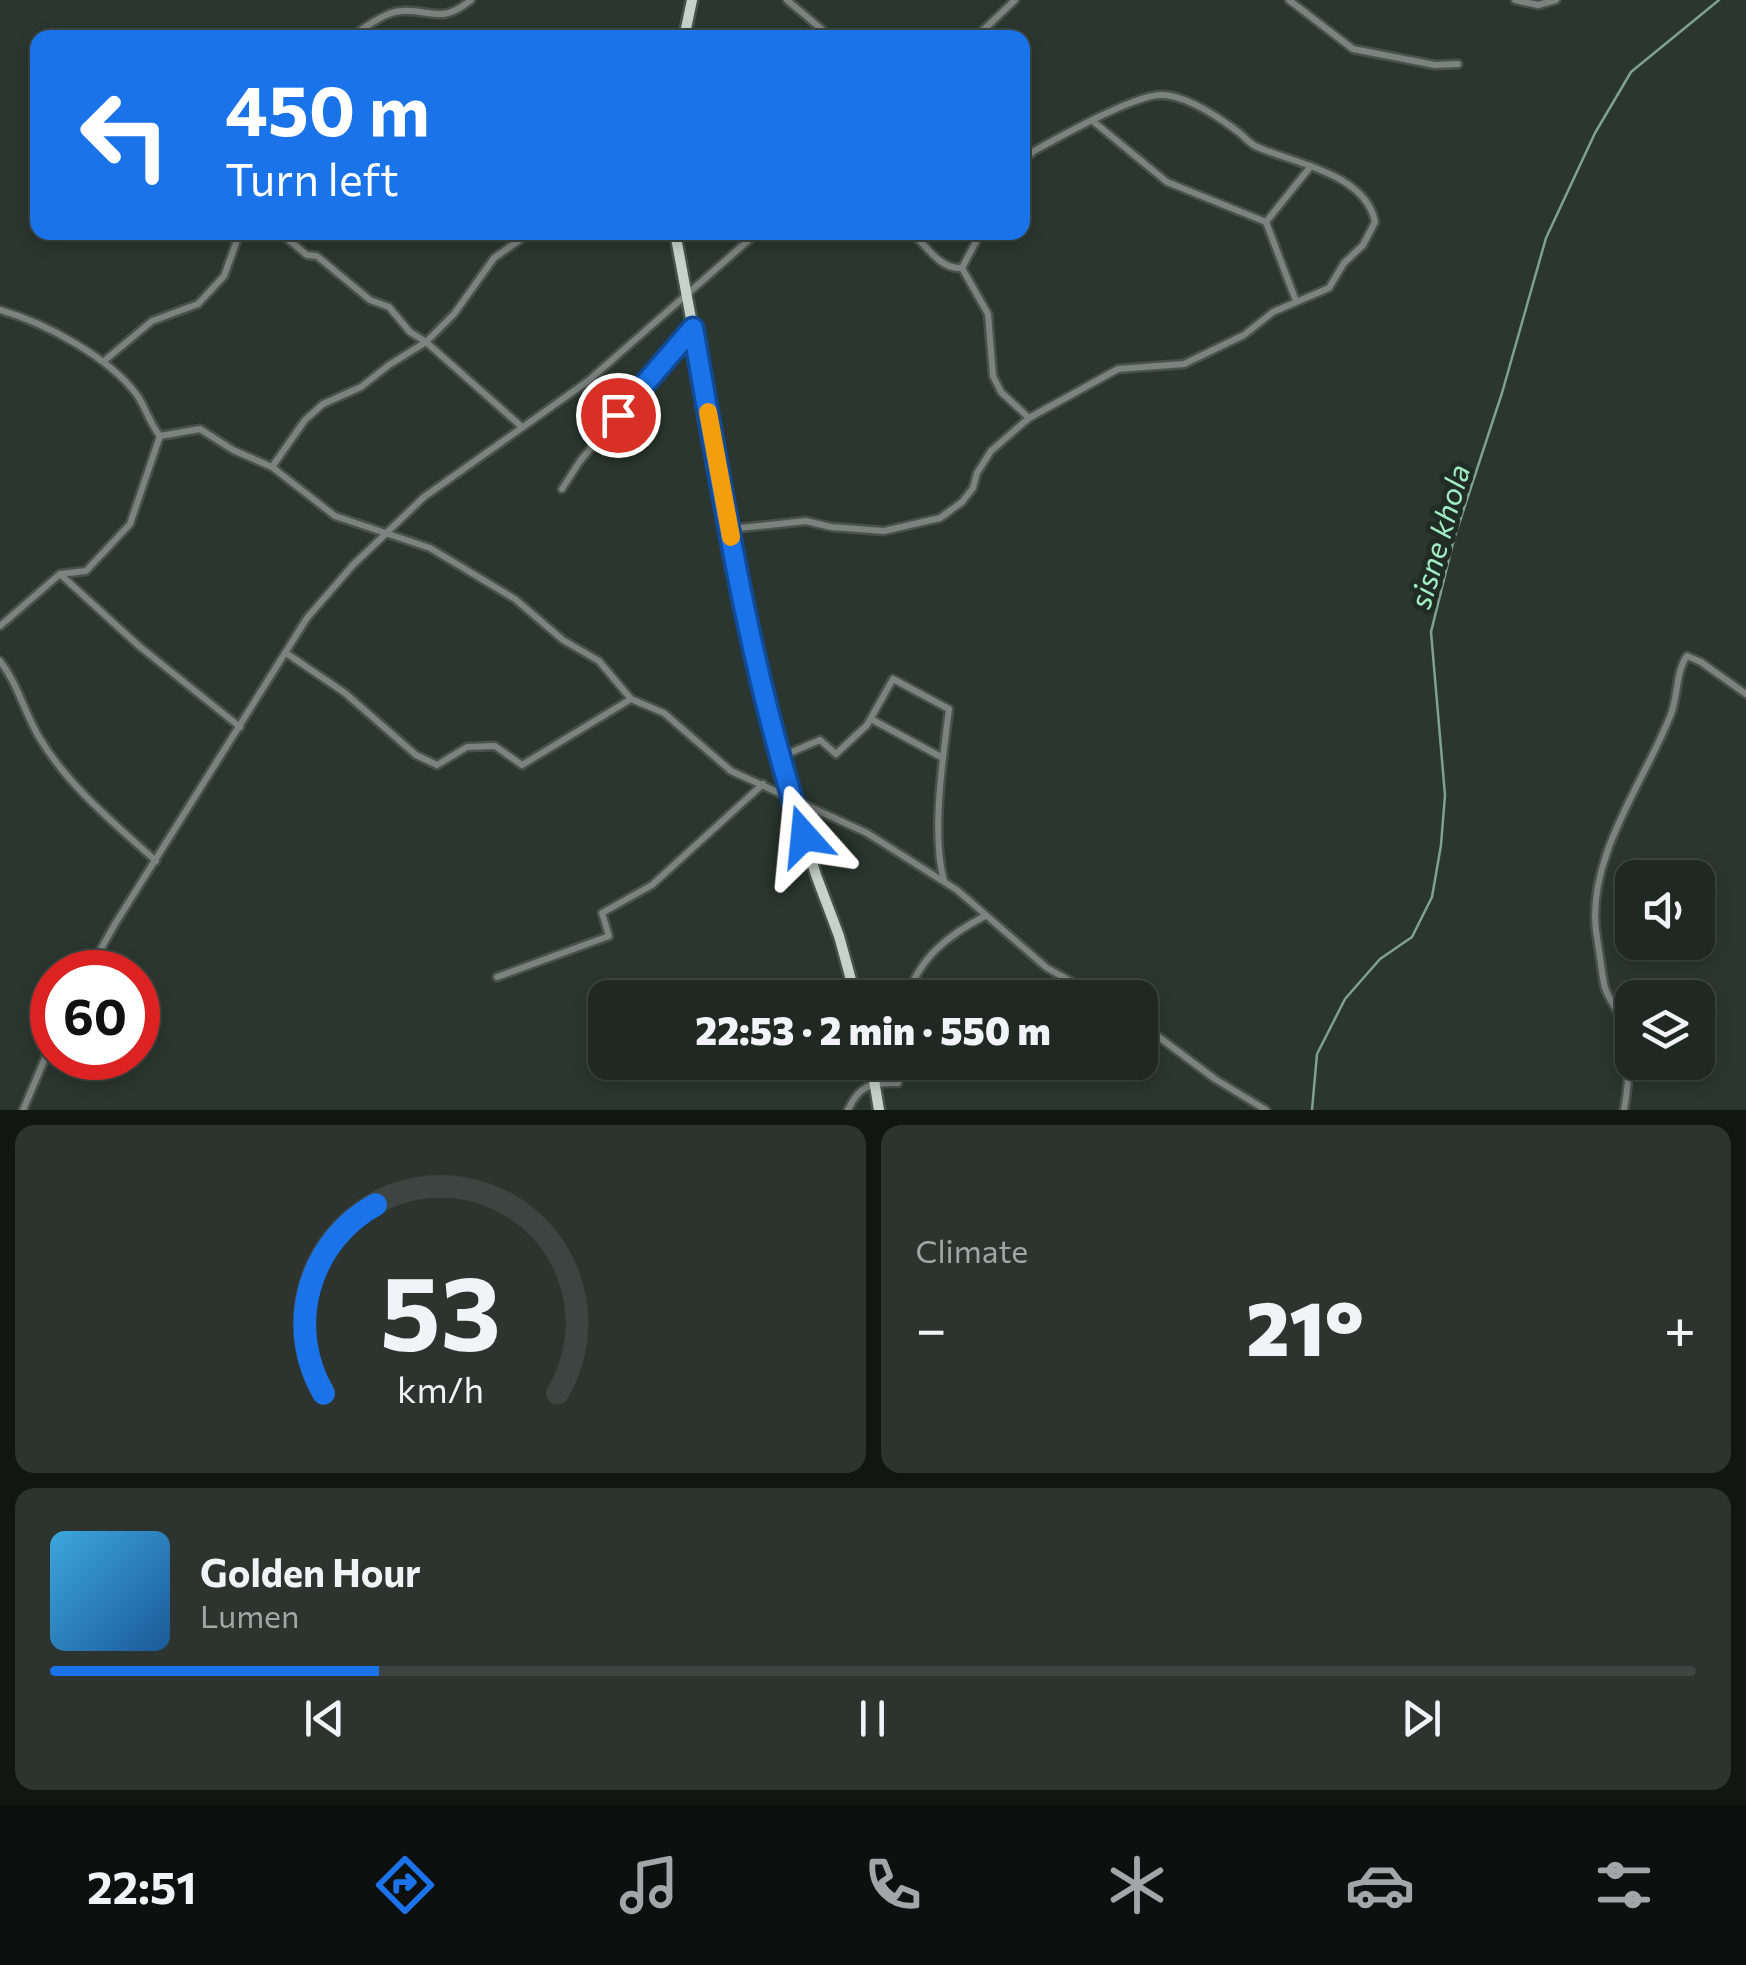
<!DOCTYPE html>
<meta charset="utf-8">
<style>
:root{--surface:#202823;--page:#2d3430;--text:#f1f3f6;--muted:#a2a6a6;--line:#3d4441;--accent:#1a73e8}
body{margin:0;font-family:Commissioner,sans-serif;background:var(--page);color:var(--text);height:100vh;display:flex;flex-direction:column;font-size:38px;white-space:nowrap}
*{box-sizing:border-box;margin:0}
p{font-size:32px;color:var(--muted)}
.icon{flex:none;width:55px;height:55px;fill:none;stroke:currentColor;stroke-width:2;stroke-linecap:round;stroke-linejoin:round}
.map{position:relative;height:1110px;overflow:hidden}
.panel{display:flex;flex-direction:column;gap:15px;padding:15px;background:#121613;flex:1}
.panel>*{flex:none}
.banner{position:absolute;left:30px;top:30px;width:1000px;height:210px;border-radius:20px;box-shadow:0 5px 15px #0003,0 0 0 2px var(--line);background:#1a73e8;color:#fff;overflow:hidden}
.tools{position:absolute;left:1615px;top:860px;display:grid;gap:20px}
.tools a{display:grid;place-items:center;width:100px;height:100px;border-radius:20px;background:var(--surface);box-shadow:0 5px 15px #0003,0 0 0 2px var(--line);font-size:50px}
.speed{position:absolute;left:30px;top:950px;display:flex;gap:20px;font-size:50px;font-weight:700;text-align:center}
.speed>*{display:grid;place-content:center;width:130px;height:130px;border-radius:50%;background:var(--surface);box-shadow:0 5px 15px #0003,0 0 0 2px var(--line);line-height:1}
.speed .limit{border:15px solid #d22;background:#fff;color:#111}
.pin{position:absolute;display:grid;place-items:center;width:85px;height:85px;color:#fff;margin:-42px;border:5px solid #fff;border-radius:50%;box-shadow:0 2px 10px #0007}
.me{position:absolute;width:110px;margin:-55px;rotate:342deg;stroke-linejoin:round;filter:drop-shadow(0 0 8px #0008)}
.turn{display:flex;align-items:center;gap:35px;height:210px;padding:0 30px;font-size:45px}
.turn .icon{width:130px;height:130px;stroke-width:2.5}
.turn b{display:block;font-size:70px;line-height:85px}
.big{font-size:75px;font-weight:800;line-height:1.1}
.panel .widget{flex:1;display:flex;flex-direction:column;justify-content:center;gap:15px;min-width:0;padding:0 35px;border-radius:20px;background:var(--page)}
.panel .dial{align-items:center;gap:0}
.dial svg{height:260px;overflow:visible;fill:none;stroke:var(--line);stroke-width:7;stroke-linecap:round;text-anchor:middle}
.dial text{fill:var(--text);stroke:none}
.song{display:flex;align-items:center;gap:30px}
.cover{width:120px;height:120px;border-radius:15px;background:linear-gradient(135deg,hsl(200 70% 55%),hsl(210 70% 35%))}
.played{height:10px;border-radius:5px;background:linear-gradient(90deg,var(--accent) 20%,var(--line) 20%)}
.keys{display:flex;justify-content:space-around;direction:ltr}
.heat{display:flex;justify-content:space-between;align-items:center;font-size:55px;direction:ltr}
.panel .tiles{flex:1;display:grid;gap:15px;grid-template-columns:1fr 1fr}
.widget:last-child{grid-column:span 2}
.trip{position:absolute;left:588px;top:980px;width:570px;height:100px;border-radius:20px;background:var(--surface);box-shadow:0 5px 15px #0003,0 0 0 2px var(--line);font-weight:800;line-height:100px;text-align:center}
.menu{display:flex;height:160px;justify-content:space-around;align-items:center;background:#0d100e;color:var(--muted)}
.menu .icon{width:70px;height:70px}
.menu .active{color:var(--accent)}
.menu b{font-size:45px;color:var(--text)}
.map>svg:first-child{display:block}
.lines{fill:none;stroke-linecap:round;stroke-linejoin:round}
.stream{stroke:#7fa290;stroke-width:2.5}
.street-casing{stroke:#47524c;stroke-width:11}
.primary-casing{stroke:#47524c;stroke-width:15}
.street{stroke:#7c827f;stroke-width:6}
.primary{stroke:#c6d2cb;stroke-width:10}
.route-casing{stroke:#114b97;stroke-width:25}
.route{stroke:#1a73e8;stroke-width:18}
.slow{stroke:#f59e0b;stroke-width:18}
.labels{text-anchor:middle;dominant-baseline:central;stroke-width:10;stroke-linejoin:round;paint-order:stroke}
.water-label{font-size:30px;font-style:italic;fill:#a1edc3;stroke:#202c25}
</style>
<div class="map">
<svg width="1746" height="1110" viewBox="0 0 1746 1110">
<rect width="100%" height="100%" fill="#2a362f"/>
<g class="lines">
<polyline class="stream" points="1312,1110 1317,1054 1345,999 1380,959 1412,937 1432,897 1441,845 1445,795 1431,632 1454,539 1502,393 1546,238 1595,133 1631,72 1719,0"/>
<defs>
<g id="street">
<polyline points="787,0 832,38"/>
<polyline points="1289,0 1353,49 1435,65 1458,64"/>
<polyline points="1515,0 1538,5 1556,0"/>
<path d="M350,38c12,-9 37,-27 51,-27 32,-2 39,14 70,-11"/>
<polyline points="975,38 1015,0"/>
<polyline points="1094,122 1167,182 1266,222 1311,166"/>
<polyline points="1266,222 1296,301"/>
<polyline points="279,232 307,255 317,256 370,300 389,307 410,332 426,342 522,427"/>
<path d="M911,232c16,14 29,38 51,36l19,-36"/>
<polyline points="962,268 988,314 993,376 1001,392 1029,418"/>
<path d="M0,310c45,13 109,47 137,85 9,13 13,29 23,41l40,-7 33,21 39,17 63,49 95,32 85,51 48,41 36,21 32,38 33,14 67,58 136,62 90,57 90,78 54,30"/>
<polyline points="104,361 152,321 198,304 224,276 240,232"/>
<polyline points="272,467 305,420 323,404 361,387 389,365 426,342 454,314 494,258 531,232"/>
<polyline points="562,489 580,461 692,329"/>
<path d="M731,529l75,-8 25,6 53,4 56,-13 22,-16 11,-14 4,-15 14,-22 38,-33 89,-49 66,-5 60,-29 29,-23 56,-24 15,-25 19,-18 12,-23c-9,-49 -83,-59 -120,-76 -7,-4 -11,-10 -18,-15 -20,-15 -51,-36 -76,-36 -26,0 -102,42 -127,56l-12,10"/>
<polyline points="61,575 139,646 240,727"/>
<polyline points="0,626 60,574 86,571 130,524 160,436"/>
<polyline points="286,653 345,693 416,755 437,765 467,747 495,746 522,765 631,699"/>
<path d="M0,661c18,23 24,51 39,76 29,49 75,86 117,124"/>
<polyline points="871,719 943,758"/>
<path d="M780,757l40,-17 16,14 31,-29 26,-46 56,30c-6,49 -18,125 -5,172"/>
<polyline points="88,972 115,924 307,618 353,565 424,497 588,381 758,232"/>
<polyline points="497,977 609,936 602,913 652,885 763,784"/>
<path d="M907,998c12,-41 43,-64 78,-82"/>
<polyline points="1140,1023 1215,1079 1266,1110"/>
<polyline points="23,1110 52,1042"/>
<path d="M848,1110c11,-25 24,-28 50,-27v-21"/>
<path d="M1624,1110c5,-27 8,-66 -3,-92 -5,-11 -15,-22 -17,-34 -3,-17 -5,-36 -8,-53 -9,-75 49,-150 75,-217 7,-18 5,-43 16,-58l14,6 45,32"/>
</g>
<g id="primary">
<polyline points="684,38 692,0"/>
<polyline points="675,232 730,530 779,757 816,875 839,936 856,998"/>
<polyline points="871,1062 879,1110"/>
</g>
</defs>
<use href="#street" class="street-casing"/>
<use href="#primary" class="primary-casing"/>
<use href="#street" class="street"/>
<use href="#primary" class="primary"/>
</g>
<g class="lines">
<defs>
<path id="route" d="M618,415l75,-87c30,170 57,344 111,508"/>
</defs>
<use href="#route" class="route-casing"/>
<use href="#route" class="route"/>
<polyline class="slow" points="708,412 731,537"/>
</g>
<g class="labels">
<g class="water-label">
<text transform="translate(1438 536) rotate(-74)">sisne khola</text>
</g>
</g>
</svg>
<div class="tools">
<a><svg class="icon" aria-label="sound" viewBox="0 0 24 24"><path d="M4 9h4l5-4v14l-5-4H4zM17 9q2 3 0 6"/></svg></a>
<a><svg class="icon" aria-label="layers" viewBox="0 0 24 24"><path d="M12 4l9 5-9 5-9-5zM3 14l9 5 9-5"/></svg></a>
</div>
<div class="speed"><div class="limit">60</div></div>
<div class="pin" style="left:618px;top:415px;background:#d93025"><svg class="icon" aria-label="arrive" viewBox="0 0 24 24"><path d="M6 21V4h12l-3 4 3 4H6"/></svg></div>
<svg class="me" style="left:804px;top:836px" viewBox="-20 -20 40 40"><path d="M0-17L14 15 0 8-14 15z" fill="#1a73e8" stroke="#fff" stroke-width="4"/></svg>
<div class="trip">22:53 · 2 min · 550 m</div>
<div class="banner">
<div class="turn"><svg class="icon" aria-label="left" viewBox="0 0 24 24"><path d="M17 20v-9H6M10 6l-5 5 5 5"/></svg><div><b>450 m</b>Turn left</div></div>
</div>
</div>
<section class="panel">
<div class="tiles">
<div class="widget dial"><svg viewBox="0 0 100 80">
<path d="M14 69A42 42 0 1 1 86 69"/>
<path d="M14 69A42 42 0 0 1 30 11" stroke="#1a73e8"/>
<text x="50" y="56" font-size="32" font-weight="700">53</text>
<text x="50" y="72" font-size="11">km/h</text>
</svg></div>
<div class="widget"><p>Climate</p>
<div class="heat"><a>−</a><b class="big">21°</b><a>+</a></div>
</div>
<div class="widget">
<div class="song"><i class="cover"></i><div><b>Golden Hour</b><p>Lumen</p></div></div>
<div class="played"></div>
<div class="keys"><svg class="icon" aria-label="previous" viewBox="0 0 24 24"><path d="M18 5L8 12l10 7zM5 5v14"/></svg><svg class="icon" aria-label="pause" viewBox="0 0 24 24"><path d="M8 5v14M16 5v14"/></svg><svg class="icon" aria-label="next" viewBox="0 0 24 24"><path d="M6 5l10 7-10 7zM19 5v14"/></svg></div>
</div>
</div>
</section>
<nav class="menu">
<b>22:51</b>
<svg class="icon active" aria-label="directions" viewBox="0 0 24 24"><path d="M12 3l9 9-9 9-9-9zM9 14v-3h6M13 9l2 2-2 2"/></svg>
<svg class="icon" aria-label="music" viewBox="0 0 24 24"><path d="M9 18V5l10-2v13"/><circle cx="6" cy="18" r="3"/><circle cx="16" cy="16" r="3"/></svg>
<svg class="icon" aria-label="phone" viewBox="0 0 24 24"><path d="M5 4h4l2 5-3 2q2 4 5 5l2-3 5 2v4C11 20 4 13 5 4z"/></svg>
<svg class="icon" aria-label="climate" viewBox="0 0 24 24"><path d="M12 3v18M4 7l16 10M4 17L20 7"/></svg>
<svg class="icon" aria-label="car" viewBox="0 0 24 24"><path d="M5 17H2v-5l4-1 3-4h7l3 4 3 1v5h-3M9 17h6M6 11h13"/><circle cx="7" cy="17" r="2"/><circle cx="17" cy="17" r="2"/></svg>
<svg class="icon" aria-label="filters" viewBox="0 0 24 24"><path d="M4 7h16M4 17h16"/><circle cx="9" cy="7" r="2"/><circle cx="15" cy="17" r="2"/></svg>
</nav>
